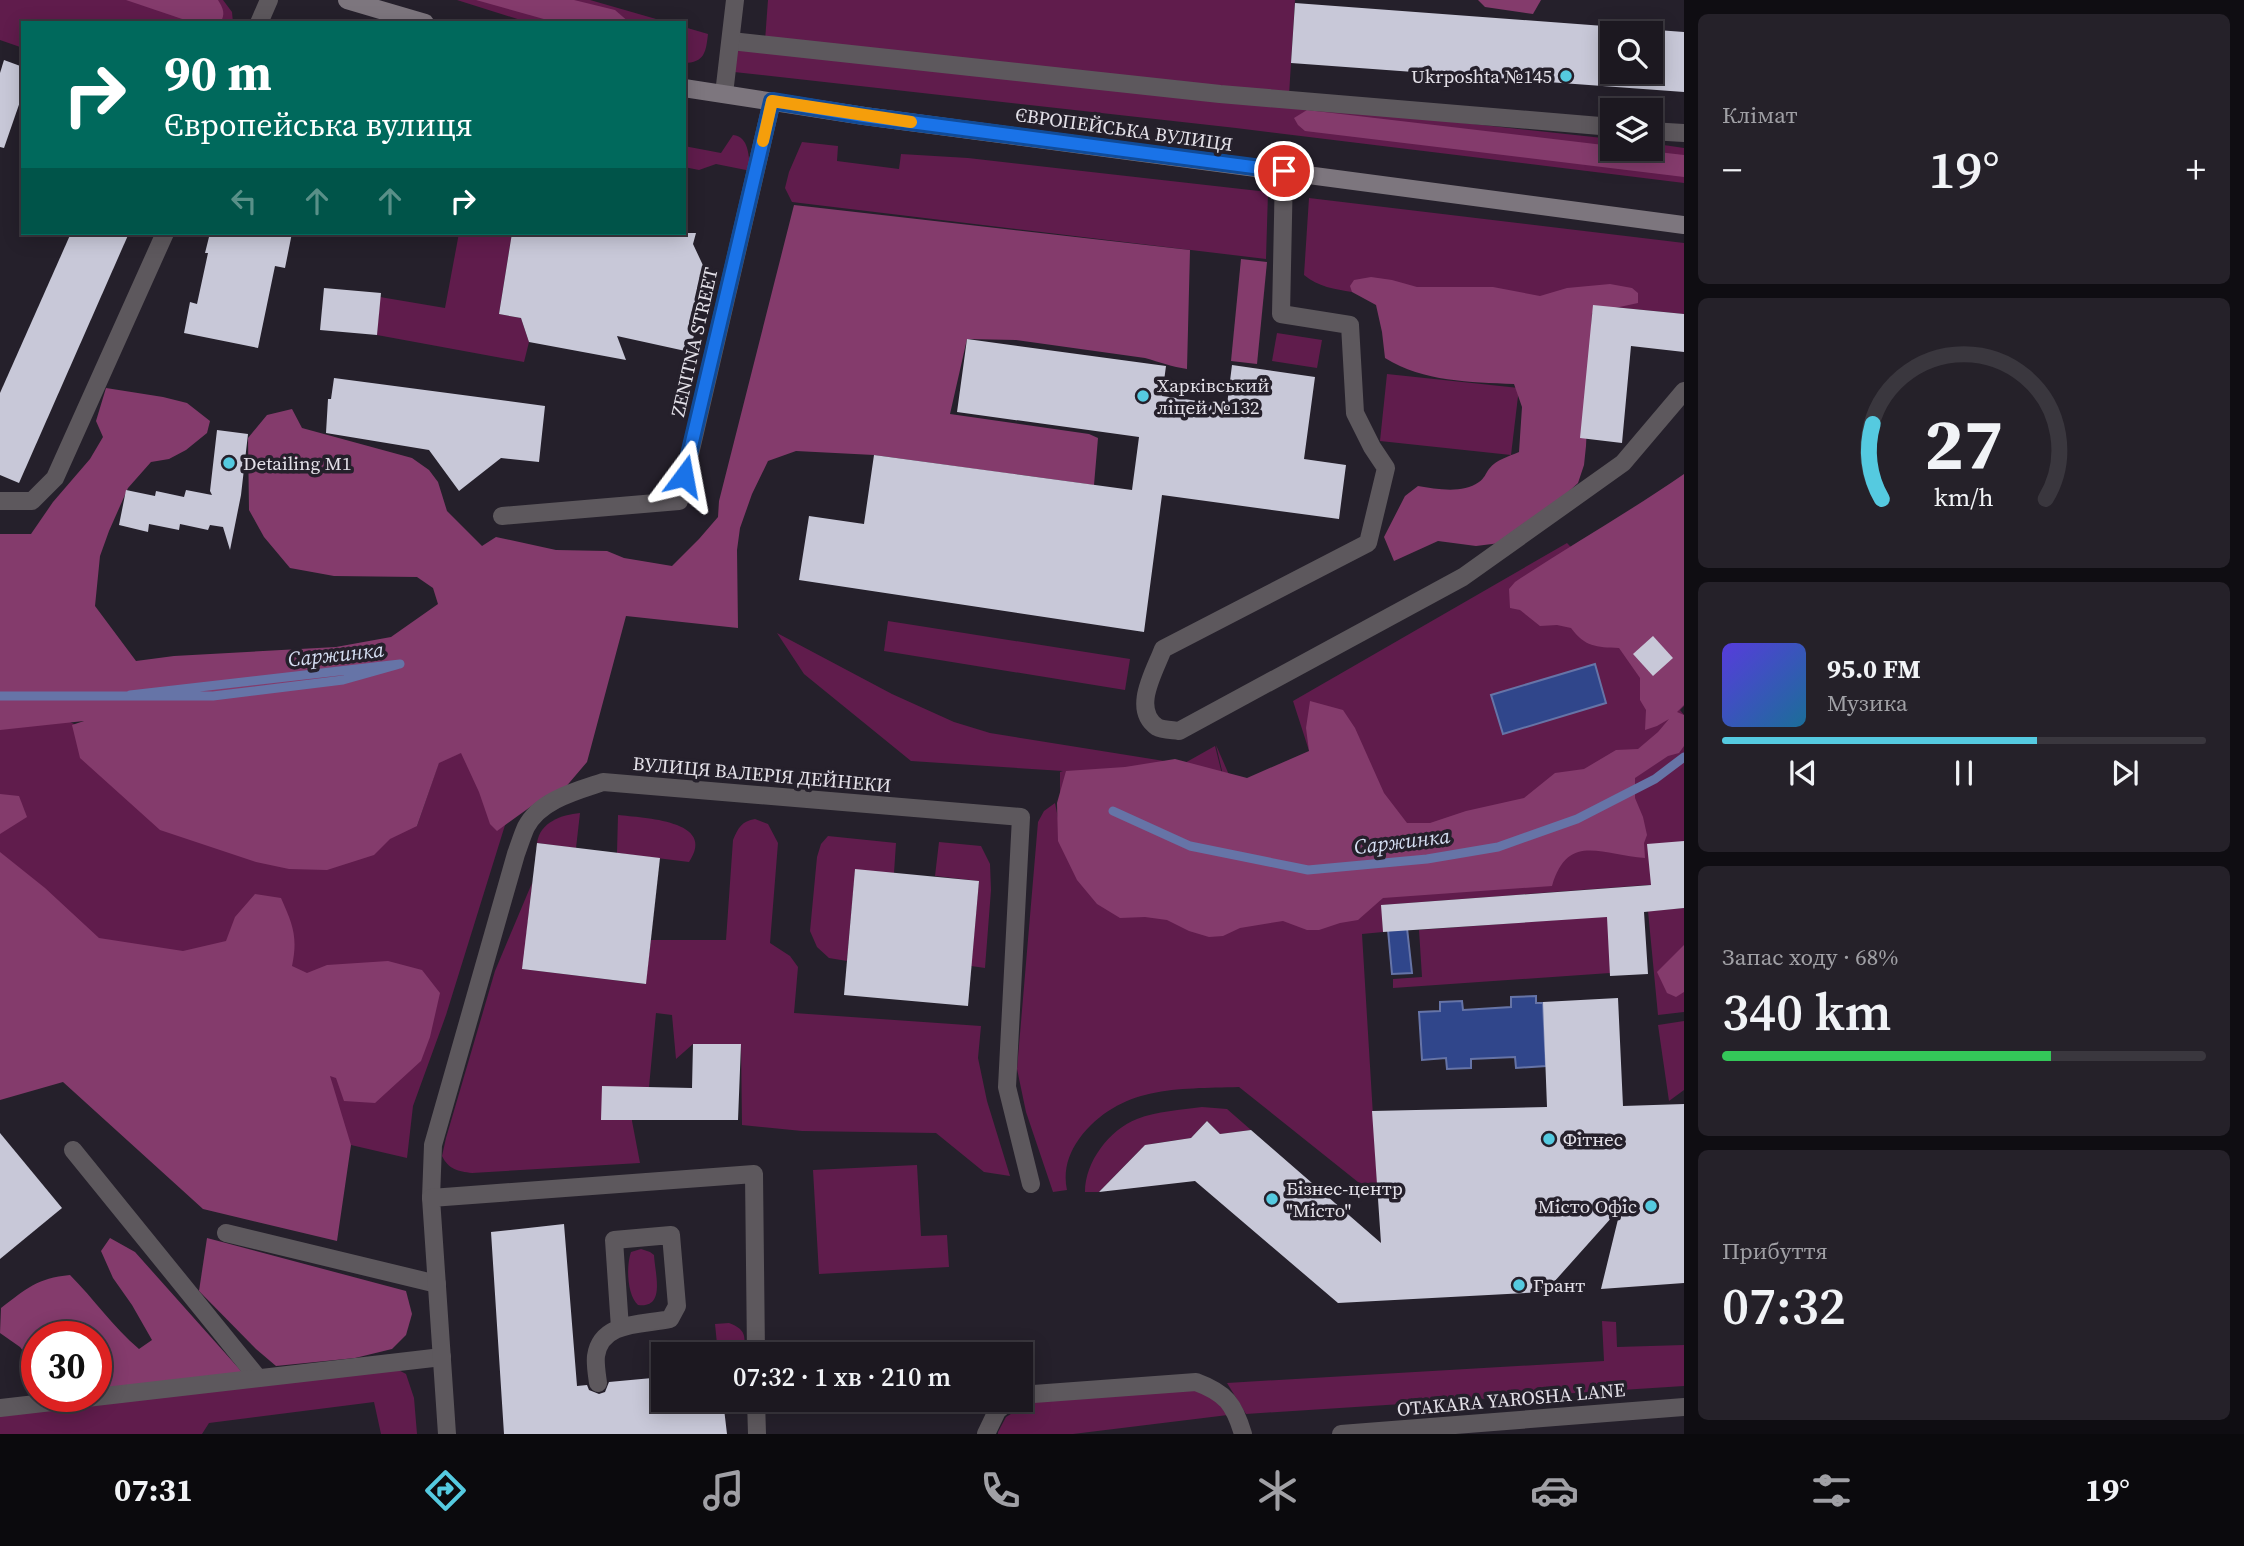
<!DOCTYPE html>
<html lang="uk">
<meta charset="utf-8">
<style>
:root{--surface:#1c1820;--page:#252129;--text:#f1f3f6;--muted:#a0a0a5;--line:#3a373e;--accent:#55cae0}
body{margin:0;font-family:"Source Serif 4",serif;background:var(--page);color:var(--text);height:100vh;display:flex;flex-direction:column;font-size:26px;white-space:nowrap}
*{box-sizing:border-box;margin:0}
p{font-size:23px;color:var(--muted)}
.icon{flex:none;width:38px;height:38px;fill:none;stroke:currentColor;stroke-width:2;stroke-linecap:round;stroke-linejoin:round}
.map{position:relative;flex:1;overflow:hidden}
.details{display:flex;flex-direction:column;gap:14px;padding:14px;background:#0f0d12;width:560px}
.details>*{flex:none}
.guide{position:absolute;left:21px;top:21px;width:665px;height:214px;border-radius:0px;box-shadow:0 4px 18px #0003,0 0 0 2px var(--line);background:#00695c;color:#fff;overflow:hidden}
.controls{position:absolute;left:1600px;top:21px;display:grid;gap:14px}
.controls a{display:grid;place-items:center;width:63px;height:63px;border-radius:0px;background:var(--surface);box-shadow:0 4px 18px #0003,0 0 0 2px var(--line);font-size:35px}
.speed{position:absolute;left:21px;top:1321px;display:flex;gap:14px;font-size:35px;font-weight:700;text-align:center}
.speed>*{display:grid;place-content:center;width:91px;height:91px;border-radius:50%;background:var(--surface);box-shadow:0 4px 18px #0003,0 0 0 2px var(--line);line-height:1}
.speed .limit{border:10px solid #d22;background:#fff;color:#111}
.pin{position:absolute;display:grid;place-items:center;width:60px;height:60px;color:#fff;margin:-30px;border:4px solid #fff;border-radius:50%;box-shadow:0 2px 7px #0007}
.me{position:absolute;width:77px;margin:-38px;rotate:13deg;stroke-linejoin:round;filter:drop-shadow(0 0 5px #0008)}
.turn{display:flex;align-items:center;gap:24px;height:147px;padding:0 28px;font-size:32px}
.turn .icon{width:91px;height:91px;stroke-width:2.5}
.turn b{display:block;font-size:49px;line-height:60px}
.lanes{display:flex;align-items:center;height:66px;padding:0 28px;background:#0003;justify-content:center;gap:35px;direction:ltr}
.lanes .off{opacity:.35}
.big{font-size:52px;font-weight:600;line-height:1.1}
.details .widget{flex:1;display:flex;flex-direction:column;justify-content:center;gap:10px;min-width:0;padding:0 24px;border-radius:10px;background:var(--page)}
.details .dial{align-items:center;gap:0}
.dial svg{height:182px;overflow:visible;fill:none;stroke:var(--line);stroke-width:7;stroke-linecap:round;text-anchor:middle}
.dial text{fill:var(--text);stroke:none}
.song{display:flex;align-items:center;gap:21px}
.cover{width:84px;height:84px;border-radius:10px;background:linear-gradient(135deg,hsl(250 70% 55%),hsl(200 70% 35%))}
.played{height:7px;border-radius:4px;background:linear-gradient(90deg,var(--accent) 65%,var(--line) 65%)}
.keys{display:flex;justify-content:space-around;direction:ltr}
.heat{display:flex;justify-content:space-between;align-items:center;font-size:38px;direction:ltr}
.charge{height:10px;border-radius:5px;background:linear-gradient(90deg,#34c759 68%,var(--line) 0)}
.trip{position:absolute;left:651px;top:1342px;width:382px;height:70px;border-radius:0px;background:var(--surface);box-shadow:0 4px 18px #0003,0 0 0 2px var(--line);font-weight:600;line-height:70px;text-align:center}
.tabs{display:flex;height:112px;justify-content:space-around;align-items:center;background:#0b0a0d;color:var(--muted)}
.tabs .icon{width:49px;height:49px}
.tabs .active{color:var(--accent)}
.tabs b{font-size:32px;color:var(--text)}
main{display:flex;flex:1;min-height:0}
.map>svg:first-child{display:block}
.green{fill:#601c4c}
.forest{fill:#843b6c}
.water{fill:#30468b;stroke:#6674a7;stroke-width:2}
.lines{fill:none;stroke-linecap:round;stroke-linejoin:round}
.stream{stroke:#6674a7;stroke-width:9}
.building{fill:#c8c8d8;fill-rule:evenodd}
.lane{stroke:#5d585d;stroke-width:18}
.street{stroke:#5d585d;stroke-width:18}
.secondary{stroke:#7d767e;stroke-width:18}
.route-casing{stroke:#114b97;stroke-width:18}
.route{stroke:#1a73e8;stroke-width:12}
.slow{stroke:#f59e0b;stroke-width:12}
.poi-dot{fill:#55cae0;stroke:#25202b;stroke-width:2.5}
.labels{text-anchor:middle;dominant-baseline:central;stroke-width:7;stroke-linejoin:round;paint-order:stroke}
.poi-label{font-size:19px;fill:#e4e1e9;stroke:#25202b;text-anchor:start}
.street-label{font-size:19px;fill:#e4e1e9;stroke:#25202b}
.water-label{font-size:21px;font-style:italic;fill:#d5def2;stroke:#25202b}
</style>
<main>
<div class="map">
<svg width="1684" height="1434" viewBox="0 0 1684 1434">
<rect width="100%" height="100%" fill="#25202b"/>
<g class="green">
<polygon points="0,0 223,0 232,12 233,23 23,23 23,48 0,40"/>
<polygon points="457,0 590,0 670,23 530,23"/>
<polygon points="768,0 1295,0 1289,95 765,41"/>
<path d="M684,27l24,7c-2,17 -3,29 -24,29z"/>
<polygon points="754,46 1612,139 1612,149 1650,149 1650,143 1684,148 1684,183 1236,128 734,72 736,54 739,49"/>
<path d="M733,135c17,2 15,22 18,36l-35,-7 -17,6 -15,-3v-21l37,7z"/>
<polygon points="802,142 838,146 837,161 899,169 901,154 968,158 1268,192 1266,259 792,202 785,188 789,172"/>
<path d="M1309,198l375,45v71l-91,-9 -241,-13c-17,-3 -34,-5 -48,-17z"/>
<polygon points="459,233 512,233 499,314 521,318 529,342 524,362 377,335 380,297 445,308"/>
<polygon points="1277,333 1322,340 1317,368 1272,361"/>
<polygon points="1387,374 1519,388 1511,455 1380,441"/>
<path d="M1567,543l117,120v43l-4,4 4,5v169l-37,1 -265,20 1,27 -21,2 16,264 -139,-111c-62,2 -119,-2 -160,52 -11,15 -16,33 -12,51l-14,2 -27,-80 -9,-43 21,-247 6,-11 11,-8 5,25v-56l3,-1 -152,-10 -107,-87 -27,-41 115,61 62,28 36,11 193,31 32,-18 18,72 -17,-73 17,39 80,-21 -20,-62z"/>
<polygon points="888,621 1130,659 1125,690 884,651"/>
<polygon points="56,715 82,728 417,826 439,762 462,752 515,793 446,1015 413,1106 407,1158 351,1145 155,990 0,884 0,720"/>
<path d="M580,813l-4,35 -39,-5c3,-21 24,-28 43,-30z"/>
<path d="M618,815c25,3 100,5 71,47l-72,-9z"/>
<path d="M755,819l13,5 10,19 -8,100 20,13 8,11 -4,46 187,13 -3,32 9,43 23,75 -26,-4 -48,-39 -134,-2 -60,-6 -1,-80 -48,-1 -17,15 -4,-44 -16,-2 -7,74 -15,1 -2,33 8,42 -168,10c-14,-2 -23,-3 -30,-17l4,-18 49,-167 37,-88 -9,86 122,15 6,-44h75l7,-100c5,-12 9,-19 22,-21z"/>
<polygon points="828,836 896,843 894,873 855,870 847,961 829,958 817,947 810,931 817,857 821,844"/>
<polygon points="939,842 981,846 990,864 991,890 985,968 971,966 979,881 935,876"/>
<polygon points="1684,908 1684,1012 1658,1015 1648,911"/>
<polygon points="1639,914 1610,973 1393,988 1393,979 1422,977 1419,930"/>
<polygon points="1684,1021 1684,1090 1669,1101 1658,1025"/>
<path d="M1202,1107l25,2 24,21 -31,4 -13,-13 -16,17 -40,6 -11,6 -41,42h-14c0,-30 24,-62 52,-73 20,-8 44,-9 65,-12z"/>
<polygon points="917,1165 921,1236 947,1235 949,1267 819,1274 813,1170"/>
<path d="M641,1249l9,3 4,3c1,19 12,54 -16,50 -11,-10 -12,-39 -7,-53z"/>
<polygon points="1602,1321 1616,1322 1617,1347 1684,1345 1684,1386 1246,1414 1227,1383 1604,1361"/>
<path d="M729,1323c18,7 16,13 15,31h-26l-3,-30z"/>
<polygon points="393,1367 406,1374 414,1398 417,1434 381,1434 374,1402 209,1423 202,1434 0,1434 0,1414"/>
<polygon points="1197,1389 1216,1397 1228,1415 1073,1434 998,1434 998,1432 1006,1417 1031,1402"/>
</g>
<g class="forest">
<path d="M126,0h92c5,8 8,14 2,23h-26z"/>
<polygon points="476,0 574,0 615,10 630,23 558,23"/>
<polygon points="1478,0 1541,0 1533,14 1485,7"/>
<polygon points="1307,110 1612,146 1612,149 1632,149 1684,155 1684,177 1305,131 1298,125 1294,118"/>
<path d="M794,205l396,45 -3,119c-15,-2 -27,-7 -42,-11l-129,-18 -49,-1 -17,75 139,20 9,4 -4,47 -220,-30 -78,-4 -28,10 -16,33 -12,34 -3,22 1,78 -112,-12 -39,146 -23,27 -20,8 -47,34 -7,-7 -11,-32 -18,-39 -22,10 -22,63 -27,13 -16,16 -47,15 -38,-1 -33,-7 -96,-32 -80,-72 -8,-33 12,-4 -84,9v-196h31l22,-32 37,-43 13,-22 -7,-16 10,-33 57,9 24,6 23,18 -3,12 -21,17 -17,9 -18,3 -23,26 -19,43 -9,25 -5,50 41,55 38,-5 162,-9 55,-10 47,-33 -5,-16 -16,-11 -83,-1 -44,-8 -26,-31 -15,-27 -1,-72 19,-23 25,-6 10,19 110,30 17,12 9,12 9,29 35,35 14,-9 60,13 51,1 17,7 48,8 27,-27 19,-22 1,-16z"/>
<polygon points="1241,259 1267,262 1257,364 1231,361"/>
<path d="M1371,277l21,3 25,7h76l47,9 27,-8 43,-4 22,4 6,5v10l-46,10 -6,133 -2,19 -6,18 -40,37 -38,23 -24,3 -38,-5 -44,20 -10,-24 21,-41 13,-10c19,3 44,8 61,-4 5,-3 7,-9 10,-13 8,-10 19,-12 30,-17l3,-45 -8,-23c-44,-2 -90,-2 -129,-26l-3,-26 -6,-27 -24,-13 -2,-6 4,-6z"/>
<path d="M1684,474v231l-7,7 7,3v31l-5,7 -11,3 -33,22v20l8,19 4,18 -3,8 1,15c-42,-2 -77,-27 -93,28l-169,12 -25,22 -18,3 -21,7h-12l-24,-9 -43,7 -17,8 -14,1 -20,-6 -22,-11 -22,-3 -25,1 -23,-14 -20,-24 -19,-39 -1,-38 9,-32 59,-4 50,-8 72,19 62,-27 -3,-23 4,-27 33,9 12,18 29,65 23,30h23l36,-12 58,-13 31,-25 29,-4 32,-19 22,-1 20,-17 11,-13 -12,7 -12,4 1,-20 -6,-10v-22l-21,-30c-23,-1 -34,-1 -48,-20l-14,-3 -17,1 -20,-16 -10,-2 -1,-19 6,-7c56,-37 114,-70 169,-108z"/>
<polygon points="0,794 19,796 27,817 0,834"/>
<path d="M0,852l45,36 54,50 84,13 43,-10 9,-24 20,-23 26,4c12,27 17,39 11,68l15,7 20,-8 61,-4 34,9 18,23 -10,44 -9,24 -46,42 -31,-2 -8,-23 -6,-2 21,69 -14,96 -134,-32 -140,-127 -63,18z"/>
<polygon points="1684,945 1684,992 1676,997 1667,993 1657,972"/>
<path d="M110,1238l25,14 107,120 -146,17v-52h-59v32l-17,-22 -20,-14 1,-25c25,-19 36,-30 69,-33 24,24 43,52 69,74l13,-9 -20,-35 -19,-27 -12,-27z"/>
<polygon points="207,1238 406,1291 412,1314 406,1335 392,1349 355,1358 276,1366 256,1349 199,1291"/>
</g>
<g class="water">
<polygon points="1595,664 1606,703 1503,734 1491,695"/>
<polygon points="1407,928 1412,973 1392,974 1388,930"/>
<polygon points="1536,996 1536,1003 1543,1003 1546,1066 1516,1068 1515,1057 1471,1059 1471,1068 1447,1069 1446,1058 1422,1060 1419,1012 1440,1011 1440,1002 1462,1001 1463,1010 1511,1007 1511,997"/>
</g>
<g class="lines">
<g class="stream">
<polyline points="0,696 213,696 343,680 400,664 130,695"/>
<polyline points="1113,811 1190,846 1308,870 1427,859 1498,847 1577,819 1655,779 1684,757"/>
</g>
</g>
<g class="building">
<path d="M1295,3l389,29v60l-393,-29zM1612,33h38v39h-38z"/>
<polygon points="4,60 23,67 23,93 4,148 0,147 0,73"/>
<polygon points="71,233 129,233 19,483 0,475 0,393"/>
<polygon points="210,233 292,233 285,268 275,266 258,348 184,333 190,302 197,304 208,253 205,253"/>
<polygon points="512,233 696,233 693,244 708,276 690,352 617,336 626,360 529,342 521,318 499,314"/>
<polygon points="324,288 381,293 377,335 320,330"/>
<polygon points="1593,305 1684,314 1684,352 1631,346 1622,443 1580,438"/>
<polygon points="967,339 1166,366 1162,396 1227,405 1232,365 1315,377 1304,459 1346,465 1339,519 1162,495 1144,632 799,580 809,516 864,524 874,455 1132,490 1139,437 957,412"/>
<polygon points="334,378 545,406 539,462 501,458 459,491 429,450 326,433 328,399 331,399"/>
<polygon points="217,430 248,434 241,495 230,550 223,527 210,525 208,530 180,524 179,530 149,524 148,532 119,525 126,490 155,496 156,491 184,497 186,490 212,495 210,491"/>
<polygon points="1653,636 1673,658 1653,676 1633,654"/>
<polygon points="1684,841 1684,908 1644,912 1648,974 1610,976 1607,917 1383,932 1381,905 1651,885 1647,844"/>
<polygon points="537,843 660,858 646,984 522,969"/>
<polygon points="855,869 979,881 968,1006 844,995"/>
<polygon points="1618,998 1623,1106 1684,1104 1684,1283 1601,1289 1621,1207 1545,1292 1338,1303 1195,1181 1099,1192 1145,1145 1191,1138 1207,1121 1220,1134 1251,1130 1381,1243 1372,1111 1547,1107 1543,1002"/>
<polygon points="693,1044 741,1044 738,1120 601,1120 602,1086 692,1088"/>
<polygon points="0,1133 62,1208 0,1259"/>
<polygon points="564,1224 577,1386 587,1385 589,1390 599,1394 605,1392 609,1382 663,1377 663,1400 723,1400 727,1434 504,1434 491,1232"/>
</g>
<g class="lines">
<g class="lane">
<polyline points="259,23 269,0"/>
<polyline points="731,41 1220,94 1612,127"/>
<polyline points="724,94 735,0"/>
<polyline points="1650,131 1684,133"/>
<path d="M1284,171l-3,143 69,11 5,88 17,34 14,21 -18,75 -205,106c-8,22 -32,60 -6,78 5,3 15,3 22,4l284,-154 160,-114 61,-72"/>
<polyline points="0,501 32,501 55,478 165,233"/>
<polyline points="73,1150 258,1378"/>
<polyline points="226,1233 437,1284"/>
<path d="M598,1383c-1,-8 -3,-19 -2,-27 5,-36 49,-31 74,-37l7,-13 -6,-71 -57,5 6,88"/>
<path d="M1020,1395l176,-13c30,11 38,22 47,52"/>
<polyline points="0,1408 442,1357"/>
<polyline points="986,1434 997,1411 1010,1400"/>
</g>
<g class="street">
<polyline points="502,516 679,501 772,101"/>
<path d="M431,1198l2,-53 83,-291c3,-8 6,-18 10,-27 14,-27 50,-36 77,-45l418,35 -14,270 24,97"/>
<polyline points="756,1400 757,1434"/>
<polyline points="447,1434 431,1198 754,1174 756,1354"/>
<polyline points="1341,1434 1684,1407"/>
</g>
<g class="secondary">
<polyline points="347,0 425,23"/>
<polyline points="684,88 864,116 1684,225"/>
</g>
</g>
<g class="lines">
<defs>
<polyline id="route" points="684,476 772,101 864,116 1284,171"/>
</defs>
<use href="#route" class="route-casing"/>
<use href="#route" class="route"/>
<polyline class="slow" points="763,141 772,101 911,122"/>
</g>
<g class="poi-dot">
<circle cx="1566" cy="76" r="7"/>
<circle cx="1143" cy="396" r="7"/>
<circle cx="229" cy="463" r="7"/>
<circle cx="1549" cy="1139" r="7"/>
<circle cx="1272" cy="1199" r="7"/>
<circle cx="1651" cy="1206" r="7"/>
<circle cx="1519" cy="1285" r="7"/>
</g>
<g class="labels">
<g class="poi-label">
<text x="1552" y="76" text-anchor="end">Ukrposhta №145</text>
<text x="1157" y="385">Харківський<tspan x="1157" dy="22">ліцей №132</tspan></text>
<text x="243" y="463">Detailing M1</text>
<text x="1563" y="1139">Фітнес</text>
<text x="1286" y="1188">Бізнес-центр<tspan x="1286" dy="22">"Місто"</tspan></text>
<text x="1637" y="1206" text-anchor="end">Місто Офіс</text>
<text x="1533" y="1285">Грант</text>
</g>
<g class="street-label">
<text transform="translate(1124 129) rotate(8)">ЄВРОПЕЙСЬКА ВУЛИЦЯ</text>
<text transform="translate(694 342) rotate(-77)">ZENITNA STREET</text>
<text transform="translate(762 774) rotate(5)">ВУЛИЦЯ ВАЛЕРІЯ ДЕЙНЕКИ</text>
<text transform="translate(1511 1399) rotate(-5)">OTAKARA YAROSHA LANE</text>
</g>
<g class="water-label">
<text transform="translate(336 654) rotate(-6)">Саржинка</text>
<text transform="translate(1402 841) rotate(-7)">Саржинка</text>
</g>
</g>
</svg>
<div class="controls">
<a><svg class="icon" aria-label="search" viewBox="0 0 24 24"><circle cx="10" cy="10" r="6"/><path d="M15 15l6 6"/></svg></a>
<a><svg class="icon" aria-label="layers" viewBox="0 0 24 24"><path d="M12 4l9 5-9 5-9-5zM3 14l9 5 9-5"/></svg></a>
</div>
<div class="speed"><div class="limit">30</div></div>
<div class="pin" style="left:1284px;top:171px;background:#d93025"><svg class="icon" aria-label="arrive" viewBox="0 0 24 24"><path d="M6 21V4h12l-3 4 3 4H6"/></svg></div>
<svg class="me" style="left:684px;top:476px" viewBox="-20 -20 40 40"><path d="M0-17L14 15 0 8-14 15z" fill="#1a73e8" stroke="#fff" stroke-width="4"/></svg>
<div class="trip">07:32 · 1 хв · 210 m</div>
<div class="guide">
<div class="turn"><svg class="icon" aria-label="right" viewBox="0 0 24 24"><path d="M7 20v-9h11M14 6l5 5-5 5"/></svg><div><b>90 m</b>Європейська вулиця</div></div>
<div class="lanes"><svg class="icon off" aria-label="left" viewBox="0 0 24 24"><path d="M17 20v-9H6M10 6l-5 5 5 5"/></svg><svg class="icon off" aria-label="ahead" viewBox="0 0 24 24"><path d="M12 20V5M6 11l6-6 6 6"/></svg><svg class="icon off" aria-label="ahead" viewBox="0 0 24 24"><path d="M12 20V5M6 11l6-6 6 6"/></svg><svg class="icon" aria-label="right" viewBox="0 0 24 24"><path d="M7 20v-9h11M14 6l5 5-5 5"/></svg></div>
</div>
</div>
<section class="details">
<div class="widget"><p>Клімат</p>
<div class="heat"><a>−</a><b class="big">19°</b><a>+</a></div>
</div>
<div class="widget dial"><svg viewBox="0 0 100 80">
<path d="M14 69A42 42 0 1 1 86 69"/>
<path d="M14 69A42 42 0 0 1 10 36" stroke="#55cae0"/>
<text x="50" y="56" font-size="32" font-weight="700">27</text>
<text x="50" y="72" font-size="11">km/h</text>
</svg></div>
<div class="widget">
<div class="song"><i class="cover"></i><div><b>95.0 FM</b><p>Музика</p></div></div>
<div class="played"></div>
<div class="keys"><svg class="icon" aria-label="previous" viewBox="0 0 24 24"><path d="M18 5L8 12l10 7zM5 5v14"/></svg><svg class="icon" aria-label="pause" viewBox="0 0 24 24"><path d="M8 5v14M16 5v14"/></svg><svg class="icon" aria-label="next" viewBox="0 0 24 24"><path d="M6 5l10 7-10 7zM19 5v14"/></svg></div>
</div>
<div class="widget"><p>Запас ходу · 68%</p><b class="big">340 km</b><div class="charge"></div></div>
<div class="widget"><p>Прибуття</p><b class="big">07:32</b></div>
</section>
</main>
<nav class="tabs">
<b>07:31</b>
<svg class="icon active" aria-label="directions" viewBox="0 0 24 24"><path d="M12 3l9 9-9 9-9-9zM9 14v-3h6M13 9l2 2-2 2"/></svg>
<svg class="icon" aria-label="music" viewBox="0 0 24 24"><path d="M9 18V5l10-2v13"/><circle cx="6" cy="18" r="3"/><circle cx="16" cy="16" r="3"/></svg>
<svg class="icon" aria-label="phone" viewBox="0 0 24 24"><path d="M5 4h4l2 5-3 2q2 4 5 5l2-3 5 2v4C11 20 4 13 5 4z"/></svg>
<svg class="icon" aria-label="climate" viewBox="0 0 24 24"><path d="M12 3v18M4 7l16 10M4 17L20 7"/></svg>
<svg class="icon" aria-label="car" viewBox="0 0 24 24"><path d="M5 17H2v-5l4-1 3-4h7l3 4 3 1v5h-3M9 17h6M6 11h13"/><circle cx="7" cy="17" r="2"/><circle cx="17" cy="17" r="2"/></svg>
<svg class="icon" aria-label="filters" viewBox="0 0 24 24"><path d="M4 7h16M4 17h16"/><circle cx="9" cy="7" r="2"/><circle cx="15" cy="17" r="2"/></svg>
<b>19°</b>
</nav>
